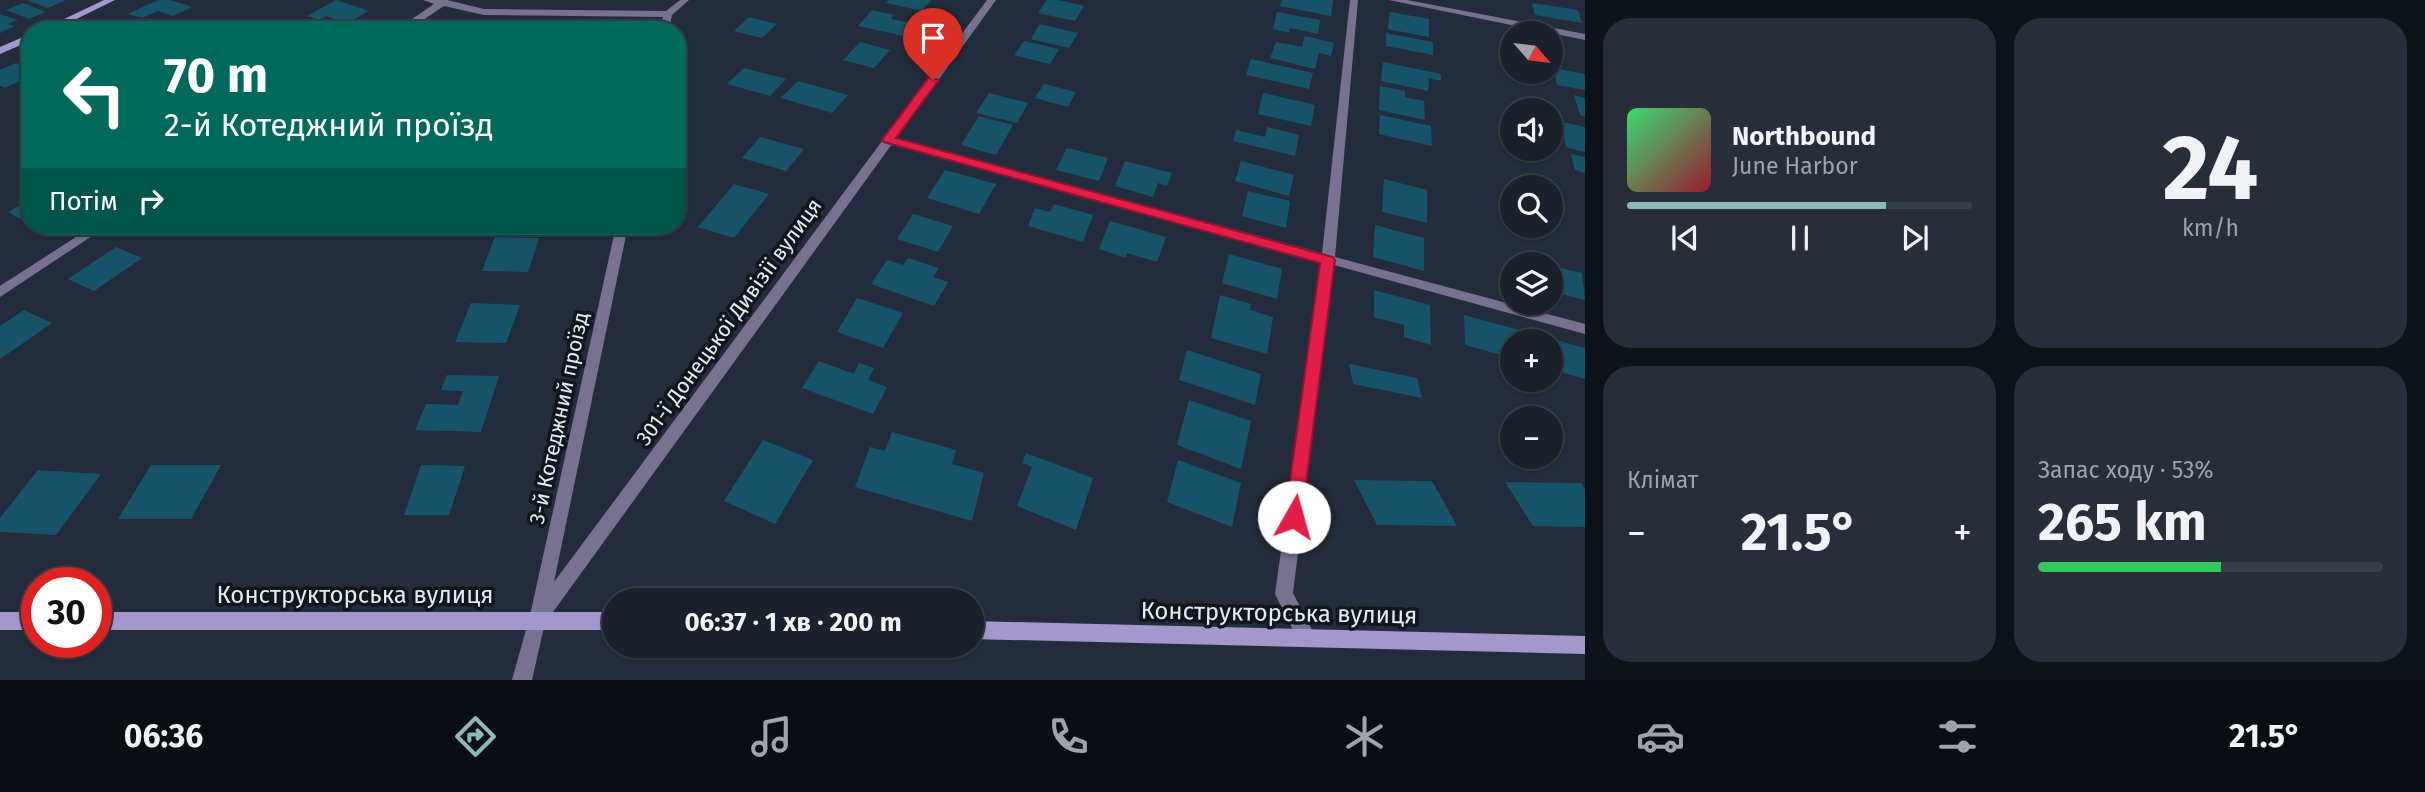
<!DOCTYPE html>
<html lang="uk">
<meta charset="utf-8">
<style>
:root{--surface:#1a212d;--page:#272e39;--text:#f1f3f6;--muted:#9fa3aa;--line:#383e49;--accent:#8bbbb9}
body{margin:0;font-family:"Fira Sans",sans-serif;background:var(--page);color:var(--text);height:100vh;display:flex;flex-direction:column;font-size:26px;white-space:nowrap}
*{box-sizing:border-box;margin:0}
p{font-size:23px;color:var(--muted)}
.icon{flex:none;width:38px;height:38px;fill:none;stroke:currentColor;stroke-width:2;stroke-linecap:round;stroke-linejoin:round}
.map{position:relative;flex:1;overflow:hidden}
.details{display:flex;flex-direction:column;gap:18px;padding:18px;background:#0e1219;width:840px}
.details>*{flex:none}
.hud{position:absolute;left:21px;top:21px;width:665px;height:214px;border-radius:28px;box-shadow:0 2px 5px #0004,0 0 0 2px var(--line);background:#00695c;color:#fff;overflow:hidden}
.needle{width:46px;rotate:118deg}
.tools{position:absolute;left:1500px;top:21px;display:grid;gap:14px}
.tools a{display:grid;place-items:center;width:63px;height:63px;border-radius:50%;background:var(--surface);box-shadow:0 2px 5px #0004,0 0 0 2px var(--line);font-size:35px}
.speed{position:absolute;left:21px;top:567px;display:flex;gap:14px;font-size:35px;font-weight:700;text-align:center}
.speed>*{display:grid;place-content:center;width:91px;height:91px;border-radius:50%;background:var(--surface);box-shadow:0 2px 5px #0004,0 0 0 2px var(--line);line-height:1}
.speed .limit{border:10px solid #d22;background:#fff;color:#111}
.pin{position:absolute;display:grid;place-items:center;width:60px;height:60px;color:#fff;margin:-72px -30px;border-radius:50% 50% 50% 0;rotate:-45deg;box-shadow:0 0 7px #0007}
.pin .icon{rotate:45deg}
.me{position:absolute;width:77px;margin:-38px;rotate:7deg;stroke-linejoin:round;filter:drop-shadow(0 0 5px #0008)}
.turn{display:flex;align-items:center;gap:24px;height:147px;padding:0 28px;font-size:32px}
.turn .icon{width:91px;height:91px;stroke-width:2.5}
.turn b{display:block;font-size:49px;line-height:60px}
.then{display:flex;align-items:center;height:66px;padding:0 28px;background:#0003;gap:14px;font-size:26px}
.big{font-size:52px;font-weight:700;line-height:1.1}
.details .widget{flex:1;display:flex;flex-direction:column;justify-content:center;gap:10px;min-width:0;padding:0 24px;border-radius:28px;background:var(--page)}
.details .dial{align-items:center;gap:0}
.dial b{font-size:91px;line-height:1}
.song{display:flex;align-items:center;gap:21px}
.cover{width:84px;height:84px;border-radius:10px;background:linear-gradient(135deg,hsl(140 70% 55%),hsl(350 70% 35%))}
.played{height:7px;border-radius:4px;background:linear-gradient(90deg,var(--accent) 75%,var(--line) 75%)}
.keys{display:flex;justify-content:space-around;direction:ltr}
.heat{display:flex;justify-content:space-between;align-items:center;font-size:38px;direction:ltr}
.charge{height:10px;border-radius:5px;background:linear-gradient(90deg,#34c759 53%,var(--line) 0)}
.details .tiles{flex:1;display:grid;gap:18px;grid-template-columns:repeat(2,1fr)}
.trip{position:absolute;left:602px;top:588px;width:382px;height:70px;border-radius:35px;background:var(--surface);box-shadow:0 2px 5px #0004,0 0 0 2px var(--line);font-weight:700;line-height:70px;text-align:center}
.dock{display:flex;height:112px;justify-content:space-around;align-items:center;background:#0a0d12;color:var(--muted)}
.dock .icon{width:49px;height:49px}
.dock .active{color:var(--accent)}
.dock b{font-size:32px;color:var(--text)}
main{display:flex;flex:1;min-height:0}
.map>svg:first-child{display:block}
.building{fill:#185469}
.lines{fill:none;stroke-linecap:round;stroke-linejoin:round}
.street{fill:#797192;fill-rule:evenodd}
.secondary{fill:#a497cc;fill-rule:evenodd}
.route{fill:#e11d48;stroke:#92132f;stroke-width:2}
.labels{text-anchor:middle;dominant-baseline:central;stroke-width:7;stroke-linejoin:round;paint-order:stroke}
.street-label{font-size:21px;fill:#e5ebf5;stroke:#11151c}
.near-street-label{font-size:24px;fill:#e5ebf5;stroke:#11151c}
</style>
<main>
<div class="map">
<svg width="1585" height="680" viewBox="0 0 1585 680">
<rect width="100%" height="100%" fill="#232c3c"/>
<g class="building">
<polygon points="26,0 66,0 48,8"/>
<polygon points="158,0 170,0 192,7 173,16 158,11 142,18 128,14"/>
<polygon points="336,0 369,11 347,23 326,16 320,20 307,16"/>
<polygon points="889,0 931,0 922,11 886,3"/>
<polygon points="1047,0 1058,0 1084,6 1075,21 1038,13"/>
<polygon points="1282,0 1333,0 1331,16 1280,6"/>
<polygon points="23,3 46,12 29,19 6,10"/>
<polygon points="1532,3 1578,10 1582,23 1535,15"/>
<polygon points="872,10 894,15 891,19 912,23 903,36 858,26"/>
<polygon points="1277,12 1320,20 1318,34 1290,28 1289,33 1273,29"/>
<polygon points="1390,12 1429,19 1429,37 1388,29"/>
<polygon points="0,14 17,20 8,24 15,26 0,33"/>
<polygon points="749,17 777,24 762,38 734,31"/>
<polygon points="1040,24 1078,33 1069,48 1031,39"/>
<polygon points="1386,33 1433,42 1433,55 1386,46"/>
<polygon points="1305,36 1334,43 1331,56 1319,53 1315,69 1270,58 1276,42 1302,47"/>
<polygon points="1024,41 1059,49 1050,64 1014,55"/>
<polygon points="860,42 890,50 874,68 843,60"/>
<polygon points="1251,59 1313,73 1309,89 1246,75"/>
<polygon points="1383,62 1441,74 1441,81 1429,78 1428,91 1381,81"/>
<polygon points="16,63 30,68 30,76 5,88 0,86 0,70"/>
<polygon points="744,68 786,79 770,96 727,84"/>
<polygon points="1554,68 1585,74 1585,90 1557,85"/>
<polygon points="798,81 848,95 832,113 781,98"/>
<polygon points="1044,84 1076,92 1068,107 1035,98"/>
<polygon points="1380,86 1405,91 1405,97 1424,101 1425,120 1379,110"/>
<polygon points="989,93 1028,103 1017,123 976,113"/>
<polygon points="1263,93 1315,105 1311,126 1258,114"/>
<polygon points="1574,95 1585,98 1585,117 1580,115"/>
<polygon points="1380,115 1431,126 1432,146 1379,134"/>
<polygon points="979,116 1013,125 996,155 961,145"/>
<polygon points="1561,122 1585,127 1585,152 1566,147"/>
<polygon points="1267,127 1299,135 1295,156 1233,141 1236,130 1265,137"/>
<polygon points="760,137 804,149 786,171 742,158"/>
<polygon points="1067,148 1108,158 1099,181 1056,170"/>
<polygon points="1571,154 1585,157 1585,173 1575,170"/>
<polygon points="1125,161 1172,173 1167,186 1158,183 1153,197 1115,186"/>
<polygon points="1241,161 1294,175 1289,196 1235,181"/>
<polygon points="945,170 996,184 979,214 927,198"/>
<polygon points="1384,179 1427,190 1427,223 1382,212"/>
<polygon points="734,184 769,194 734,238 698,227"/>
<polygon points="1248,191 1290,201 1286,228 1242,216"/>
<polygon points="30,200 30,218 24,221 8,212"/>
<polygon points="1054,204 1093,215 1083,242 1028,226 1035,208 1050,212"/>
<polygon points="913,214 953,226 938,252 897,239"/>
<polygon points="1110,221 1166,237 1157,262 1127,253 1126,258 1099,249"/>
<polygon points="1375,225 1424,238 1424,271 1373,257"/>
<polygon points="150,226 190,226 175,236"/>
<polygon points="495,237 539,238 528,272 482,271"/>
<polygon points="116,247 142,258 94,291 68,279"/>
<polygon points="1229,254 1282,269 1277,299 1222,283"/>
<polygon points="1515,257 1542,263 1542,264 1516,264"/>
<polygon points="908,258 939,268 933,277 948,282 934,306 871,284 887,260 903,265"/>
<polygon points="1550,265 1582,273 1585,300 1550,291"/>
<polygon points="1374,290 1430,305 1431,345 1404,337 1404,325 1374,317"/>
<polygon points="1220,295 1251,304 1250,310 1273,317 1267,354 1211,338"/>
<polygon points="857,298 903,313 883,348 837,332"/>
<polygon points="471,303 520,305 506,343 455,342"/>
<polygon points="24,310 52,323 0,359 0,326"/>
<polygon points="1464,315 1585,348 1585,379 1550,369 1550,341 1512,341 1512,358 1465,345"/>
<polygon points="1187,350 1261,374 1255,405 1179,380"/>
<polygon points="819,361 854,374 859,363 874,368 868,380 887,387 873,414 802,388"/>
<polygon points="1349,364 1417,378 1422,398 1353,384"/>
<polygon points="447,375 499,376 481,432 415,430 426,404 458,405 463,391 441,390"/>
<polygon points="1189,400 1251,421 1241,469 1177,445"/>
<polygon points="892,432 956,450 952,464 984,473 972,521 855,487 870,447 885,451"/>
<polygon points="763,440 813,460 775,524 724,501"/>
<polygon points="1026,453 1093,478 1076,530 1017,506 1032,467 1022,463"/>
<polygon points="1178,460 1241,483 1232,527 1167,502"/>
<polygon points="151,465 221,465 191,519 118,519"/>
<polygon points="421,465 465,466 449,515 404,515"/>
<polygon points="38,470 101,474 56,535 0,532 0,518"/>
<polygon points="1354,480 1432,481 1457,526 1377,525"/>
<polygon points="1505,482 1581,483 1585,489 1585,527 1533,526"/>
</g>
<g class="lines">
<g class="street">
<polygon points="423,0 447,0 484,9 666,11 680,0 689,0 672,15 669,30 659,30 663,17 484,15 444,6 408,30 396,30 434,4"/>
<polygon points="987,0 996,0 896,139 1322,253 1350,0 1358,0 1335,257 1585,324 1585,334 1334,265 1293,593 1316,638 1314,644 1307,647 1300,644 1275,594 1321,262 892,144 545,623 532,680 512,680 530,615 616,226 628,226 554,582"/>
<polygon points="1389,0 1407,0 1585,34 1585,40"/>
<polygon points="93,226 107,226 0,297 0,286"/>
</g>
<g class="secondary">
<polygon points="104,0 115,0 54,30 41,30"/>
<polygon points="30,34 30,41 0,54 0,47"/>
<rect x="0" y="612" width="37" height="18"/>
<rect x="96" y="612" width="518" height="18"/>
<polygon points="971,621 1585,636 1585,654 971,639"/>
</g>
</g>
<polygon class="route" points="929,77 939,80 896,138 1333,257 1335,260 1301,523 1294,525 1287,523 1285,517 1320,263 884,142 882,140"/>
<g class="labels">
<g class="street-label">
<text transform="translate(729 322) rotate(-54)">301-ї Донецької Дивізії вулиця</text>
<text transform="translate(559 418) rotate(-78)">3-й Котеджний проїзд</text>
</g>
<g class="near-street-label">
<text x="355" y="595">Конструкторська вулиця</text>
<text transform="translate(1279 613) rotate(1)">Конструкторська вулиця</text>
</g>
</g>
</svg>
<div class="tools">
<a><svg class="needle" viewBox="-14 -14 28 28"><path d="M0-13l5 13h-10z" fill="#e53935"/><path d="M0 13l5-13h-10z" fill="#9fa3aa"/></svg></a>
<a><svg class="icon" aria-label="sound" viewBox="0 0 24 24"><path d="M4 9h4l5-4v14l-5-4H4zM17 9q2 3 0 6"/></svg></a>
<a><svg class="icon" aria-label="search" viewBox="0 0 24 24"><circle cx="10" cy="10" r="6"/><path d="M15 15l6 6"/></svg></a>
<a><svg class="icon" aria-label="layers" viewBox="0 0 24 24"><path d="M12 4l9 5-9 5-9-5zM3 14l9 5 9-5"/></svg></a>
<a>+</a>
<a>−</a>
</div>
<div class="speed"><div class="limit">30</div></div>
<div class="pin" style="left:933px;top:80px;background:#d93025"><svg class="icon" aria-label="arrive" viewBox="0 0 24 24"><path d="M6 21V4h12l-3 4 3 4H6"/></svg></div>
<svg class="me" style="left:1294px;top:517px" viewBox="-20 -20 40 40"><circle r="19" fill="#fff"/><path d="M0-13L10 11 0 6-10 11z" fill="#e11d48"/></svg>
<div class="trip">06:37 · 1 хв · 200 m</div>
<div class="hud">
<div class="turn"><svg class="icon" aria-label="left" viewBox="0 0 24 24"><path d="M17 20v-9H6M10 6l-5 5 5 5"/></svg><div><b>70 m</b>2-й Котеджний проїзд</div></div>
<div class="then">Потім<svg class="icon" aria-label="right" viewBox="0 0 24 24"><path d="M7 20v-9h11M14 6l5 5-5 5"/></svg></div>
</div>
</div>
<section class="details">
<div class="tiles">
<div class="widget">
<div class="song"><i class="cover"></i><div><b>Northbound</b><p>June Harbor</p></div></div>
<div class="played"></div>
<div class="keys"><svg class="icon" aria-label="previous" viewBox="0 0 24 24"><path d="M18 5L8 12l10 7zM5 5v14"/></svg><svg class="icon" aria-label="pause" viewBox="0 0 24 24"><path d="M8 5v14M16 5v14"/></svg><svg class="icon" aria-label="next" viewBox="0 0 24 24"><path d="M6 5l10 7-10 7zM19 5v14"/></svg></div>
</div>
<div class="widget dial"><b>24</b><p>km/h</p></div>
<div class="widget"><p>Клімат</p>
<div class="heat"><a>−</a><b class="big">21.5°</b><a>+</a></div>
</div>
<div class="widget"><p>Запас ходу · 53%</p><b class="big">265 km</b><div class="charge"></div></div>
</div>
</section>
</main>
<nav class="dock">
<b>06:36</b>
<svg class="icon active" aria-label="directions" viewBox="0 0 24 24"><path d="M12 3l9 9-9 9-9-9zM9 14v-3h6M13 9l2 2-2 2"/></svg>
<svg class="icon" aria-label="music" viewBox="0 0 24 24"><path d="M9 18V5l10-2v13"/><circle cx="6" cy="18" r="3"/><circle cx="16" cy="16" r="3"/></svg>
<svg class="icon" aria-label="phone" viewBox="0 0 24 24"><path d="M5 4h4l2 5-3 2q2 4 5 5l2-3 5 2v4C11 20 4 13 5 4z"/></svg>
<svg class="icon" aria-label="climate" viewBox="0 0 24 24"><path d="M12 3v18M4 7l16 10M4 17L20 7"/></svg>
<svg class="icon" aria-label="car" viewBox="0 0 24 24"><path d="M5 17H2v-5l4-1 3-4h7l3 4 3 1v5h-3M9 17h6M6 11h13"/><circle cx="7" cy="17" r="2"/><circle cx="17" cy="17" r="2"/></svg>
<svg class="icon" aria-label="filters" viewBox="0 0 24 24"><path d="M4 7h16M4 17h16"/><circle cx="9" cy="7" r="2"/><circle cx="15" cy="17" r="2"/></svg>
<b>21.5°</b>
</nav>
